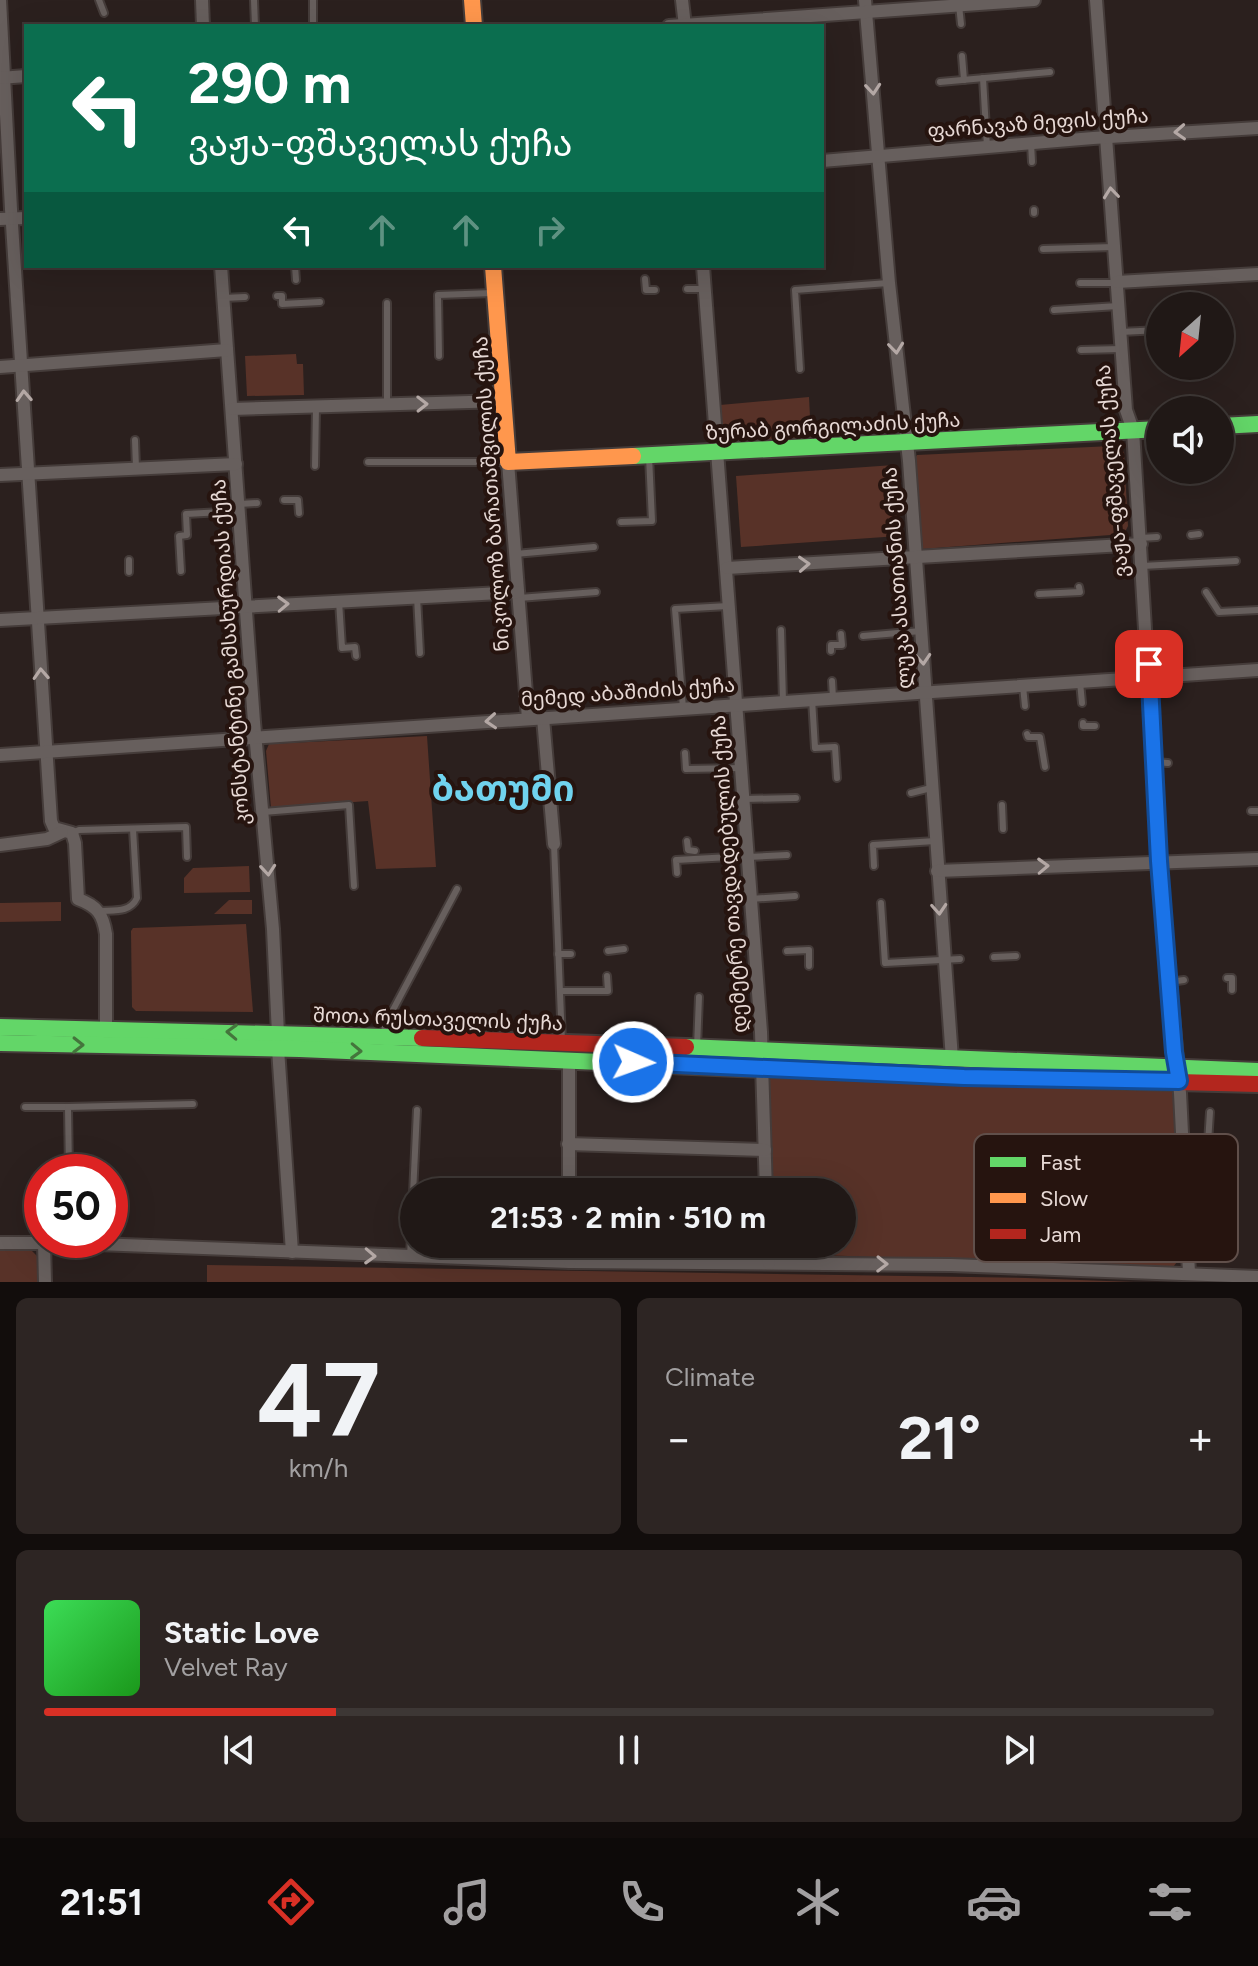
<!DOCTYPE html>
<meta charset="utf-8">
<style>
:root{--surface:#201816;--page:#2d2523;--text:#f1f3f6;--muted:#a2a0a1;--line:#3d3735;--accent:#d93025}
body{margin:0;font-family:Figtree,"Noto Sans Georgian",sans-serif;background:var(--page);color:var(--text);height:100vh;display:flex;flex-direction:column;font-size:30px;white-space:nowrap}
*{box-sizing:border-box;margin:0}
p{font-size:26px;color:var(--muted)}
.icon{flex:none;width:44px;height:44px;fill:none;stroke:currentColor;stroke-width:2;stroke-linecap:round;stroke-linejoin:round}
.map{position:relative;height:1282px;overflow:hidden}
.drawer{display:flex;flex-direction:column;gap:16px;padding:16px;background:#120d0c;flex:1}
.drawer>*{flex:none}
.top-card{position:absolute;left:24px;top:24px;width:800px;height:244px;border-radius:0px;box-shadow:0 8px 32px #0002,0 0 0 2px var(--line);background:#0b6e4f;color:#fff;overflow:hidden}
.needle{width:52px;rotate:207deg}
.buttons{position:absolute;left:1146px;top:292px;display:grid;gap:16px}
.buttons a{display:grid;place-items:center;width:88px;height:88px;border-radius:50%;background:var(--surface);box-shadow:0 8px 32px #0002,0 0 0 2px var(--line);font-size:40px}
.speed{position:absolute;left:24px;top:1154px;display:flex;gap:16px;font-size:40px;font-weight:700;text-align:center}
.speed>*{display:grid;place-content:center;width:104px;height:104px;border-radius:50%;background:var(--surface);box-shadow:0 8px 32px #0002,0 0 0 2px var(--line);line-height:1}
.speed .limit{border:12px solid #d22;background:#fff;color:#111}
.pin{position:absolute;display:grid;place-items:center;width:68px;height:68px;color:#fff;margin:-34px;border-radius:16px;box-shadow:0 4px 12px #0006}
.me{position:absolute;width:88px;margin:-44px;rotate:92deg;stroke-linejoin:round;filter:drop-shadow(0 0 6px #0008)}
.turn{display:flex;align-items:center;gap:28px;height:168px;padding:0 32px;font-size:36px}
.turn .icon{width:104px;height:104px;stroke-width:2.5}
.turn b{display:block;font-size:56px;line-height:68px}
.lanes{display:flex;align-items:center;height:76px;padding:0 32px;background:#0003;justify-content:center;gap:40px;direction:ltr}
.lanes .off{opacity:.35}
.big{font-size:60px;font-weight:700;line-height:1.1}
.drawer .card{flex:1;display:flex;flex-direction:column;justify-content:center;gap:12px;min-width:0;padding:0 28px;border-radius:12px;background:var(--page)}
.drawer .dial{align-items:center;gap:0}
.dial b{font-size:104px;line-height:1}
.song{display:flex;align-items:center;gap:24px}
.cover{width:96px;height:96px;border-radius:12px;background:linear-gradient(135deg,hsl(130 70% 55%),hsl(120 70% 35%))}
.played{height:8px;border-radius:4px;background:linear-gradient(90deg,var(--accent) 25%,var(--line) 25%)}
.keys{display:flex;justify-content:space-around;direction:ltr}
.heat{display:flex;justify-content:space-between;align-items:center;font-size:44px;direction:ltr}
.drawer .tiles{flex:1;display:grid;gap:16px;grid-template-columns:1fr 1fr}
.card:last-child{grid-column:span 2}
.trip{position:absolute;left:400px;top:1178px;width:456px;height:80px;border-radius:40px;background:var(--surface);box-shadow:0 8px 32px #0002,0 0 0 2px var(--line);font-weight:700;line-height:80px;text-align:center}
.dock{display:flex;height:128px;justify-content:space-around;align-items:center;background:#0d0a09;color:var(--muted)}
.dock .icon{width:56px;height:56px}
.dock .on{color:var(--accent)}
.dock b{font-size:36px;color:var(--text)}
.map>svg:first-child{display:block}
.green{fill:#583228}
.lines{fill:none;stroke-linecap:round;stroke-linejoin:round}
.lane-casing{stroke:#453c3a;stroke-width:10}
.street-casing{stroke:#453c3a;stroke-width:16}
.fast-casing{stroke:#453c3a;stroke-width:20}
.slow-casing{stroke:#453c3a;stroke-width:20}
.jam-casing{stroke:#453c3a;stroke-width:20}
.lane{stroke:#675f5d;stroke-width:6}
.street{stroke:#675f5d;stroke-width:12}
.fast{stroke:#63d668;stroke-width:16}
.slow{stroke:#ff974d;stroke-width:16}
.jam{stroke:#b3261e;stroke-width:16}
.oneway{stroke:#b4a8a5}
.oneway2{stroke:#44753c}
.route-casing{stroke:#114b97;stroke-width:20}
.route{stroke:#1a73e8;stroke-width:14}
.labels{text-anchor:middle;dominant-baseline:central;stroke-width:8;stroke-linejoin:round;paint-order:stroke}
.street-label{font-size:20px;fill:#e7d9d5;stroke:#26140f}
.town-label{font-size:36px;font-weight:bold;fill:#70d3ee;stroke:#26140f}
.key{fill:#26140f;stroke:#604f4a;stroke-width:2}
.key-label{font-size:22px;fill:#e7d9d5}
</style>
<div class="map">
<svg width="1258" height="1282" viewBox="0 0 1258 1282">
<rect width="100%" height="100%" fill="#2b201e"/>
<g class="green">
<polygon points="296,354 297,364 303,364 304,395 247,396 245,356"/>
<polygon points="809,397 811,437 729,441 723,438 720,405"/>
<polygon points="1112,446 1124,452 1128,526 1124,534 922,549 919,547 914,460 917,455"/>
<polygon points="894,465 899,536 741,547 736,476"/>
<polygon points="427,736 436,867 376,869 368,801 271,808 266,751 269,744"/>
<polygon points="249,866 250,892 184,893 184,878 193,868"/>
<polygon points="229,900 252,900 252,914 214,914"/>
<polygon points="61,902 61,921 0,922 0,903"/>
<polygon points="246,924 253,1012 136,1011 132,1007 131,931 133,928"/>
<polygon points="771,1073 1170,1087 1173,1091 1181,1257 1173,1267 788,1254 778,1244 842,1244 842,1192 774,1192 765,1083"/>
<polygon points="0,1250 31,1250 38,1257 37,1282 0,1282"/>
<polygon points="207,1265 1026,1278 1134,1282 207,1282"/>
</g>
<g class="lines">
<defs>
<g id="lane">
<polyline points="99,0 104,13"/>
<polyline points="254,0 255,26"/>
<polyline points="313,0 313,26"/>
<polyline points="959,5 961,24"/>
<polyline points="962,56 964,80"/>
<polyline points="983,78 987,147"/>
<polyline points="940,82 1050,72"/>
<polyline points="1031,143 1032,162"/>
<polyline points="1034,210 1034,213"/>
<polyline points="1043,249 1114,247"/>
<polyline points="295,266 296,280"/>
<polyline points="645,279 646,290 655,290"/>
<polyline points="1080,283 1116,283"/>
<polyline points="687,289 705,289"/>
<polyline points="277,296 282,296 282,304 320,302"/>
<polyline points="223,298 245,297"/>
<polyline points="1054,310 1118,306"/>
<polyline points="1120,332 1160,330"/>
<polyline points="1081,350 1121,349"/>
<polyline points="439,356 438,295 493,293"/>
<polyline points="800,369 795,290 888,283"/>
<polyline points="387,405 387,303"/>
<polyline points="135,440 136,468"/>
<polyline points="368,462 505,462"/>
<polyline points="315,466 316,407"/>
<polyline points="284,500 298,500 299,513"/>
<polyline points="239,504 257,503"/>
<polyline points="621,522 652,521 649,456"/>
<polyline points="1191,535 1199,534"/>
<polyline points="1140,538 1157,537"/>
<polyline points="515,554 594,547"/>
<polyline points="129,560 129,572"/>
<polyline points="1142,566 1236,561"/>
<polyline points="181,571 179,536 187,535 186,514 240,511"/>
<polyline points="1206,592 1219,612 1258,610"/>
<polyline points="1039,594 1080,592 1079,587"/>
<polyline points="417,597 420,653"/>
<polyline points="519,598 596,592"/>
<polyline points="339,601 342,648 355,647 356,656"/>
<polyline points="781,630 783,701"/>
<polyline points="863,636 921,631"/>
<polyline points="831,651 831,645 842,645 841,634"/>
<polyline points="832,681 833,698"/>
<polyline points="1080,682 1082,703"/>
<polyline points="1023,686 1025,706"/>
<polyline points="812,699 815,748 835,747 837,778"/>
<polyline points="683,708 675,609 728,606"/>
<polyline points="1083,723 1083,726 1095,726"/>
<polyline points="1027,734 1028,737 1040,737 1045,767"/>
<polyline points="685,753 686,769 742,768"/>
<polyline points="1154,762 1168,763"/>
<polyline points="911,793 931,788"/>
<polyline points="744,799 796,798"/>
<polyline points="1002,805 1003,829"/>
<polyline points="1251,811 1258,811"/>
<polyline points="263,812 349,805 354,886"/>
<polyline points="72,833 79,830 186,827 187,857"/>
<polyline points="687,841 688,850 695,851"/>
<polyline points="554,844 562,1042"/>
<polyline points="727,849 747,848"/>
<polyline points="748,857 787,855"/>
<polyline points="874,866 873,845 935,841"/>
<polyline points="677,873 676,860 748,856"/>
<polyline points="750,899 795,896"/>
<polyline points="881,903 885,963 960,959"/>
<path d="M100,911c14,-1 30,2 37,-13l-4,-69"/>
<polyline points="608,951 624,949"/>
<polyline points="787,951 809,950 809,966"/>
<polyline points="558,954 571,954"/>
<polyline points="994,957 1016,956"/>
<polyline points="1227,978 1232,978 1232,990"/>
<polyline points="1169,982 1184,980"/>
<polyline points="560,991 608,991 607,976"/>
<polyline points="384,1034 385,1025 457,889"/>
<polyline points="697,1047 699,997"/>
<polyline points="25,1107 68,1107"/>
<polyline points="69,1172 68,1107 193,1104"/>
<polyline points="1186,1210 1204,1205 1210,1112"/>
<polyline points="410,1257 417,1110"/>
</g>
<g id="street">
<path d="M0,0l11,209 40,612 3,7 18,5 3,10 3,56c19,7 25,15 28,35v95"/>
<polyline points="202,0 203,26"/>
<polyline points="682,0 685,26"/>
<polyline points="865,0 889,283 909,461 952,1059"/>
<polyline points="1096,0 1126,410 1133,430 1159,861 1180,1093 1189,1273"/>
<polyline points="669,26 1034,0"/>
<polyline points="0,78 26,76"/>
<polyline points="822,161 1093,138 1258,128"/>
<polyline points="0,219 26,218"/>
<polyline points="221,266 254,722 273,929 278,1034"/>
<polyline points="703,266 761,1032 766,1192"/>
<polyline points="1117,282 1258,274"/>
<polyline points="0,367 227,350"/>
<polyline points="232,409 504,401"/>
<polyline points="508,462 528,719"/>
<polyline points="0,475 236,464"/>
<polyline points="727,568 1141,544"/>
<polyline points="0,620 518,592"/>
<polyline points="543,718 554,844"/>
<polyline points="0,755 1258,670"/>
<polyline points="0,845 47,839 62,832"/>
<polyline points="937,871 1258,859"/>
<polyline points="278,1049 292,1252"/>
<polyline points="568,1144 765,1150"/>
<polyline points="569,1192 569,1059"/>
<polyline points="0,1243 70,1243 570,1262 951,1265 1258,1277"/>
<polyline points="44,1243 45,1282"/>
<polyline points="570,1244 570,1262"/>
<polyline points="768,1244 769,1263"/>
</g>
<g id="fast">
<polyline points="1220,426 1258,424"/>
<polyline points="633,456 1160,429"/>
<polyline points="0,1027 422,1038"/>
<polyline points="0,1043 300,1049 738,1068"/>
<polyline points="686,1047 1258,1071"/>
</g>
<g id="slow">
<polyline points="472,0 474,26"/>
<polyline points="493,266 508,462 633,456"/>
<polyline points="738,1068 1095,1080"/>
</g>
<g id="jam">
<polyline points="422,1038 686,1047"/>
<polyline points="1095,1080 1258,1084"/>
</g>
</defs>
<use href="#lane" class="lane-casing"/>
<use href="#street" class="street-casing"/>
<use href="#fast" class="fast-casing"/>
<use href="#slow" class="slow-casing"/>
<use href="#jam" class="jam-casing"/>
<use href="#lane" class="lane"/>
<use href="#street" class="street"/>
<use href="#fast" class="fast"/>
<use href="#slow" class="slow"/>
<use href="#jam" class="jam"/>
</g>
<defs><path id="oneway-chevron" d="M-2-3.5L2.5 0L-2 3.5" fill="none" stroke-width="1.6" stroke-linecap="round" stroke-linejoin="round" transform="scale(2)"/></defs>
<g class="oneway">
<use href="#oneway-chevron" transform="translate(873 89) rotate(85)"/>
<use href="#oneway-chevron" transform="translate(1180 132) rotate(177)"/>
<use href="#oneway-chevron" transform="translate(1111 193) rotate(-96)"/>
<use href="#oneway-chevron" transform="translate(896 348) rotate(84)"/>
<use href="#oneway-chevron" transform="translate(24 396) rotate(-93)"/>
<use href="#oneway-chevron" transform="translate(422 404) rotate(-1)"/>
<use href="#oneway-chevron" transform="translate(804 564) rotate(-3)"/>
<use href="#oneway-chevron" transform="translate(283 604) rotate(-2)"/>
<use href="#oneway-chevron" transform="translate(923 659) rotate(86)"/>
<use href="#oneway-chevron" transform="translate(41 674) rotate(-93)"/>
<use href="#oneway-chevron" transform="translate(491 721) rotate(176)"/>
<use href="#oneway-chevron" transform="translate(1043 866) rotate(-2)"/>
<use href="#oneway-chevron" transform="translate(268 870) rotate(85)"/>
<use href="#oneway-chevron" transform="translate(939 909) rotate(86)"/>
<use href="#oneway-chevron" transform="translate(370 1256) rotate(2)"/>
<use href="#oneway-chevron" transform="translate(882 1264) rotate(1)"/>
</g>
<g class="oneway2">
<use href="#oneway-chevron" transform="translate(232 1032) rotate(-178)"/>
<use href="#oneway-chevron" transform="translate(78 1045) rotate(1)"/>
<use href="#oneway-chevron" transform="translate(356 1051) rotate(2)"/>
</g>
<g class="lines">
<defs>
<polyline id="route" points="633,1062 964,1077 1179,1081 1174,1052 1159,861 1149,664"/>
</defs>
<use href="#route" class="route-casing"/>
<use href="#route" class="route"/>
</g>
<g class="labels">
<g class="street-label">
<text transform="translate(1038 123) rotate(-4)">ფარნავაზ მეფის ქუჩა</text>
<text transform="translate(833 426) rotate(-3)">ზურაბ გორგილაძის ქუჩა</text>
<text transform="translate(1112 471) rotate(-95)">ვაჟა-ფშაველას ქუჩა</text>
<text transform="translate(491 494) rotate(-94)">ნიკოლოზ ბარათაშვილის ქუჩა</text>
<text transform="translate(897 578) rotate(-94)">ლუკა ასათიანის ქუჩა</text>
<text transform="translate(230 652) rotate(-94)">კონსტანტინე გამსახურდიას ქუჩა</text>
<text transform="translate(628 692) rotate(-4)">მემედ აბაშიძის ქუჩა</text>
<text transform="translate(729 874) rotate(-94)">დემეტრე თავდადებულის ქუჩა</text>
<text transform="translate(438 1019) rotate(2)">შოთა რუსთაველის ქუჩა</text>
</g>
<g class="town-label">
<text x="503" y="788">ბათუმი</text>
</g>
</g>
<rect x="974" y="1134" width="264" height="128" rx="12" class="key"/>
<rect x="990" y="1157" width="36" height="10" fill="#63d668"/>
<rect x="990" y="1193" width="36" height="10" fill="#ff974d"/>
<rect x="990" y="1229" width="36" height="10" fill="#b3261e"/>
<g class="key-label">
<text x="1040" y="1170">Fast</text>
<text x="1040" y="1206">Slow</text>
<text x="1040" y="1242">Jam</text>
</g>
</svg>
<div class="buttons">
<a><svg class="needle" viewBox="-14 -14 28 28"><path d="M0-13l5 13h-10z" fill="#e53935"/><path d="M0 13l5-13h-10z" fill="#a2a0a1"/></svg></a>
<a><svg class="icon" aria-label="sound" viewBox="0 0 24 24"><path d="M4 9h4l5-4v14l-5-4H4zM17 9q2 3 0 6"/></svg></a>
</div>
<div class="speed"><div class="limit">50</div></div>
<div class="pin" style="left:1149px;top:664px;background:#d93025"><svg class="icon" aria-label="arrive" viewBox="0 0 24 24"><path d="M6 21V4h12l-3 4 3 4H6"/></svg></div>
<svg class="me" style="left:633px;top:1062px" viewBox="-20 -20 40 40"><circle r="17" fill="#1a73e8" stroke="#fff" stroke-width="3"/><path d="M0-11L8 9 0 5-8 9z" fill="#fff"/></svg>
<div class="trip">21:53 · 2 min · 510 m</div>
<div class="top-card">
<div class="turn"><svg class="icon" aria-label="left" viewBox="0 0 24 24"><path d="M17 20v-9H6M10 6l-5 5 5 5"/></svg><div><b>290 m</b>ვაჟა-ფშაველას ქუჩა</div></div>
<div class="lanes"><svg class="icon" aria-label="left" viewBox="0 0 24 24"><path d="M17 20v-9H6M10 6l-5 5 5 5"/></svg><svg class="icon off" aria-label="ahead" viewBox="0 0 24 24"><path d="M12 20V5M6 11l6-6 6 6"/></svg><svg class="icon off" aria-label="ahead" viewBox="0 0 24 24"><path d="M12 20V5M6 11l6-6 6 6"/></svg><svg class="icon off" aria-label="right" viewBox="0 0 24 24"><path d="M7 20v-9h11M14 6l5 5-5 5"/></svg></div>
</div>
</div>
<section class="drawer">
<div class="tiles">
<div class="card dial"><b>47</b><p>km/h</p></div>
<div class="card"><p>Climate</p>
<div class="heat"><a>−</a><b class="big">21°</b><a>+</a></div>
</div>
<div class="card">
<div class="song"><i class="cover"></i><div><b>Static Love</b><p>Velvet Ray</p></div></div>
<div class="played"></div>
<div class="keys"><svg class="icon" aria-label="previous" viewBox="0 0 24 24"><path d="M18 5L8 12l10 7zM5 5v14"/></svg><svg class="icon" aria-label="pause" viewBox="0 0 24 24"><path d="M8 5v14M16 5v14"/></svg><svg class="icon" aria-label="next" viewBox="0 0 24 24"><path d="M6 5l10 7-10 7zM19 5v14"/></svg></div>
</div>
</div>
</section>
<nav class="dock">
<b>21:51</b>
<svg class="icon on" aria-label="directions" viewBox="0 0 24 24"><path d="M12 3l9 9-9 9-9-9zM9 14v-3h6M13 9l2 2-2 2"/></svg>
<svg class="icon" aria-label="music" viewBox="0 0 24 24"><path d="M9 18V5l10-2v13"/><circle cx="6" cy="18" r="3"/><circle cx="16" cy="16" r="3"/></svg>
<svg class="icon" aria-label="phone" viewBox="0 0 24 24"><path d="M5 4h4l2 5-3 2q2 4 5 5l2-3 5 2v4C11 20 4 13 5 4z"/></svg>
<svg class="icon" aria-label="climate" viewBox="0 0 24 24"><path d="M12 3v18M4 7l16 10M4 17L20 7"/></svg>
<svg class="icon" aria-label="car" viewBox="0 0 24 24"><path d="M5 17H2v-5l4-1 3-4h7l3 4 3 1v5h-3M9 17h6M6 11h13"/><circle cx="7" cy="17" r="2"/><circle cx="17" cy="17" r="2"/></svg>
<svg class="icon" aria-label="filters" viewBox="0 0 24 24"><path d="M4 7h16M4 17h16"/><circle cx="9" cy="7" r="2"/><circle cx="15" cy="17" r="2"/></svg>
</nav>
